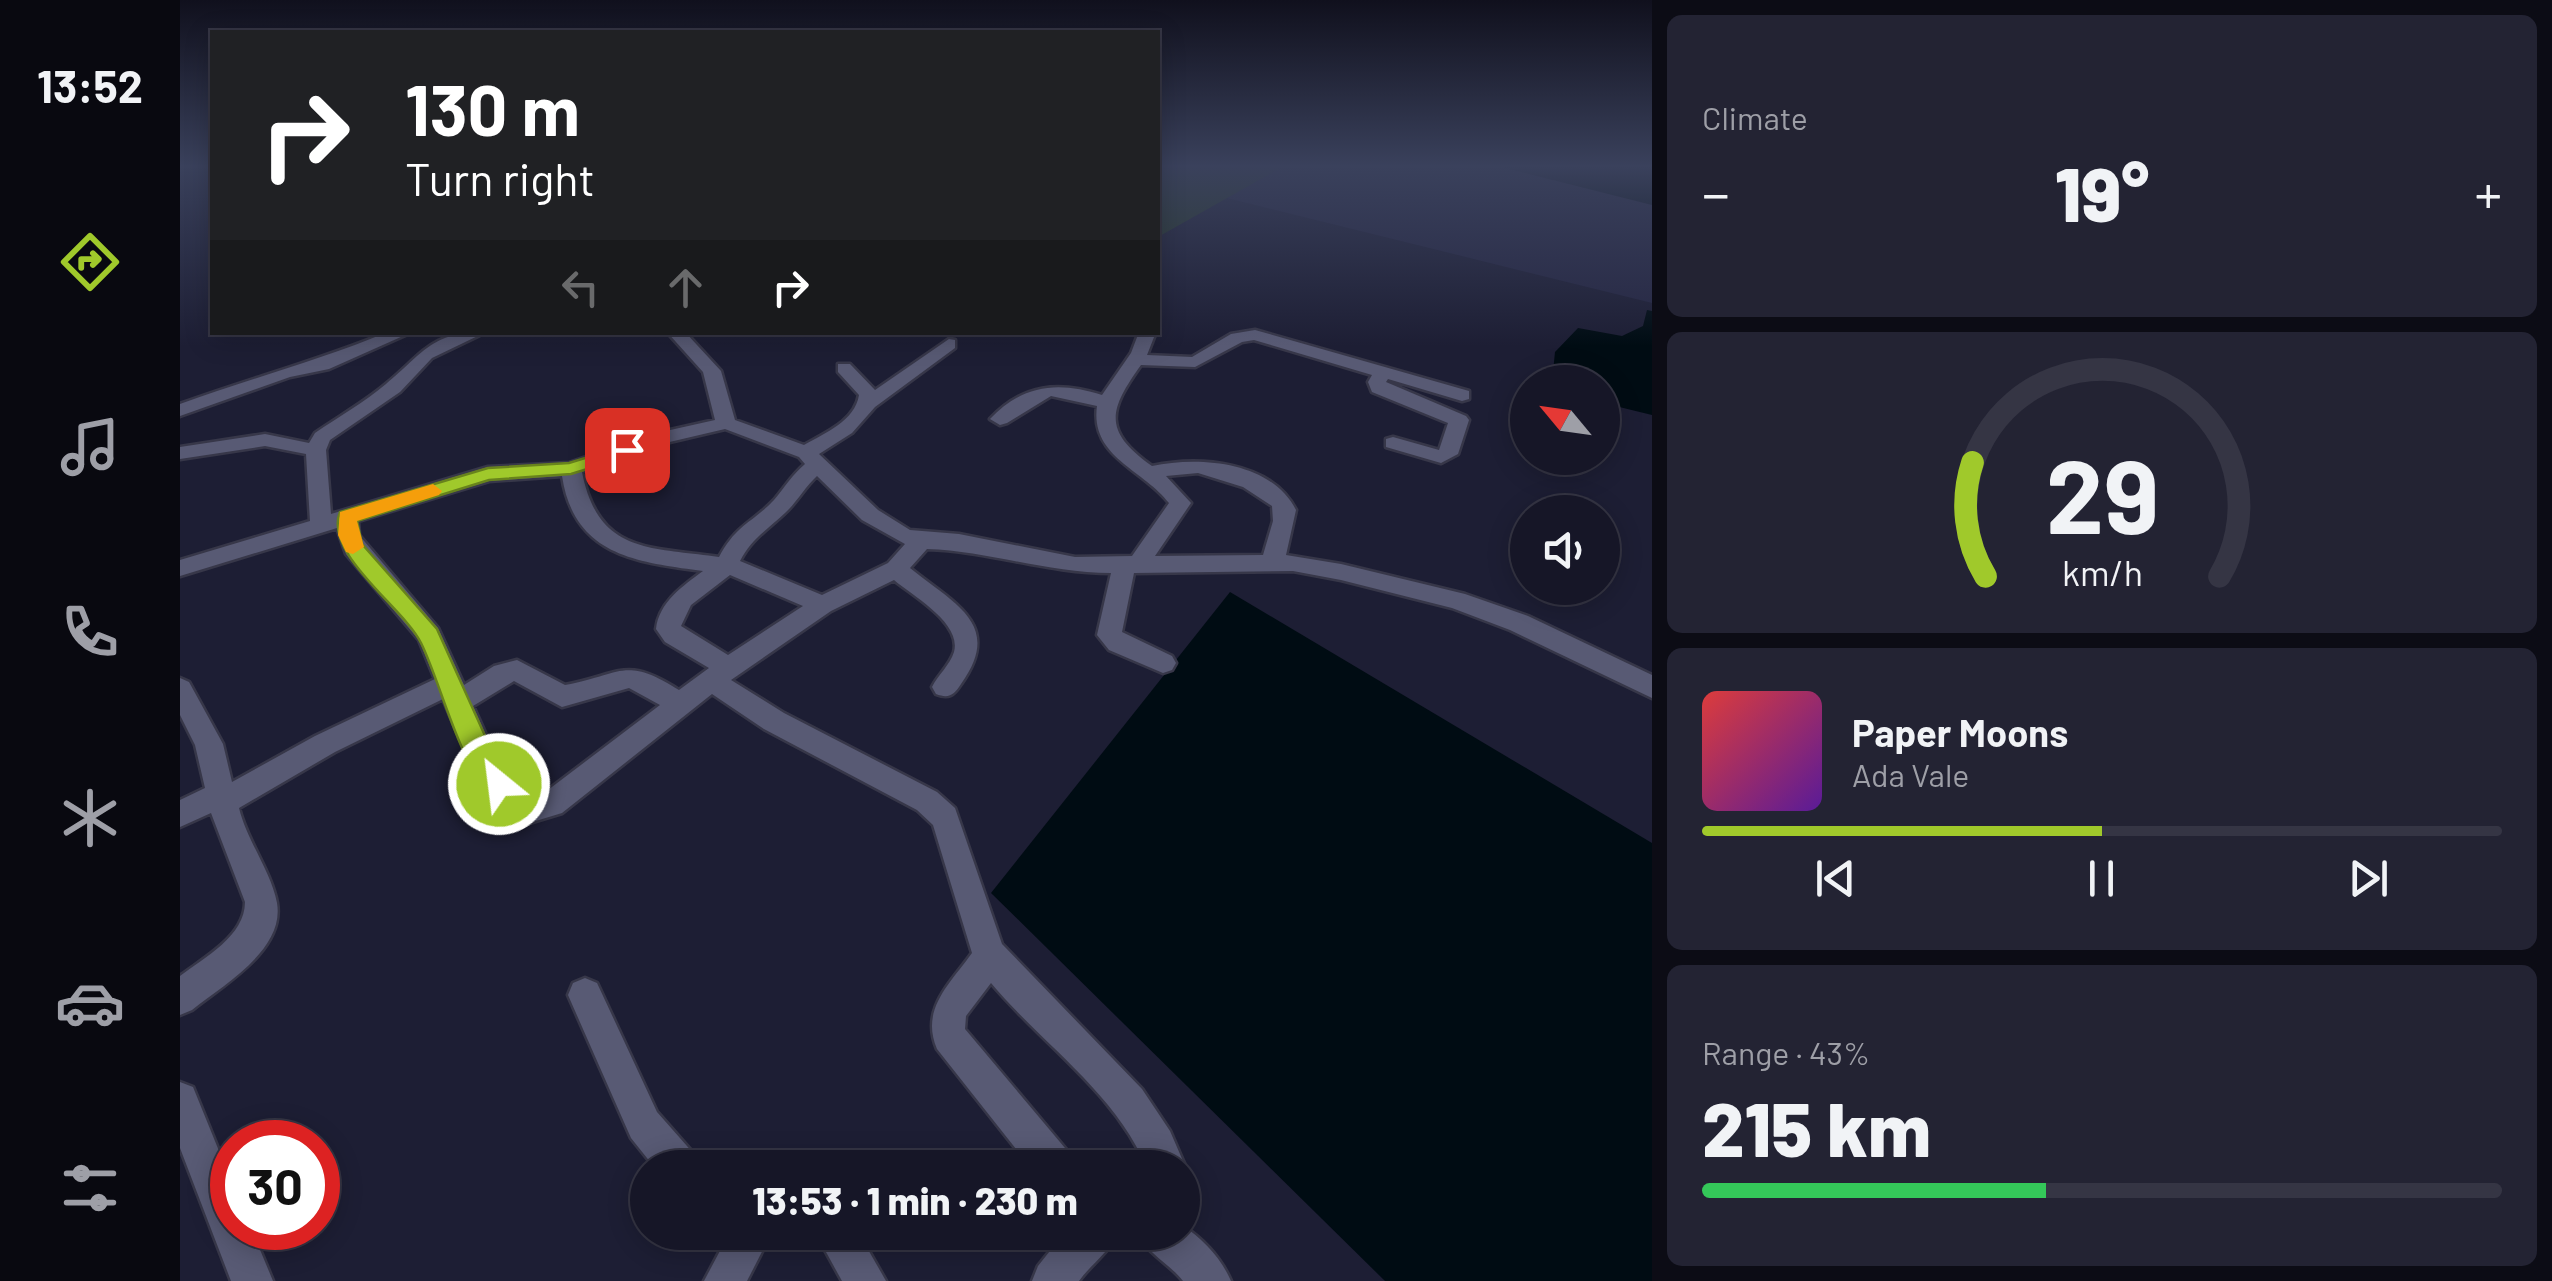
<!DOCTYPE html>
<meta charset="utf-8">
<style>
:root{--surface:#161627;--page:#232333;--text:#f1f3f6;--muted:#9e9fa7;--line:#353544;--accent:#a0c92b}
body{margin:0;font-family:Barlow,sans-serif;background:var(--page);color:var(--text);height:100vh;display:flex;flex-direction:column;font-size:38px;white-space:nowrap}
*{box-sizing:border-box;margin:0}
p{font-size:32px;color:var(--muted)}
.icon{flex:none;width:55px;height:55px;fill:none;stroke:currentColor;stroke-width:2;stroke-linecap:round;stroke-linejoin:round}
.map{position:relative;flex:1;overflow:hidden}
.sheet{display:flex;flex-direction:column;gap:15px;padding:15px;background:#0c0c15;width:900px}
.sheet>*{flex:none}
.banner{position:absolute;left:30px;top:30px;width:950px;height:305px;border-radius:0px;box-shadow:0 5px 25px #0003,0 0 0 2px var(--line);background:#202124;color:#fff;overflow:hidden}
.needle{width:65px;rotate:299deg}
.controls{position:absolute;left:1330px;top:365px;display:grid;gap:20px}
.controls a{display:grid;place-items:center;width:110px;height:110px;border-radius:50%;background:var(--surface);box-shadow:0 5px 25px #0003,0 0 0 2px var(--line);font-size:50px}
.speed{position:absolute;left:30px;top:1120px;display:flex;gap:20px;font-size:50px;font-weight:700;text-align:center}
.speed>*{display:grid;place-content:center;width:130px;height:130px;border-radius:50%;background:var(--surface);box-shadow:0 5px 25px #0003,0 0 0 2px var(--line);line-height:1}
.speed .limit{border:15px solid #d22;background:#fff;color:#111}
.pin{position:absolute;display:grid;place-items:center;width:85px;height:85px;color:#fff;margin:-42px;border-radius:20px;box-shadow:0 5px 15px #0006}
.me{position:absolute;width:110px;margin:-55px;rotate:331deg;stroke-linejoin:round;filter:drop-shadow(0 0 8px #0008)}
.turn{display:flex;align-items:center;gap:35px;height:210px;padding:0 30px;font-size:45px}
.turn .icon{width:130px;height:130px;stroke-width:2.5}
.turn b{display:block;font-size:70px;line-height:85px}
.lanes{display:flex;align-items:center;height:95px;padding:0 30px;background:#0003;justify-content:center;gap:50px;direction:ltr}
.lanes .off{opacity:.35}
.big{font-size:75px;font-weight:800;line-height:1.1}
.sheet .tile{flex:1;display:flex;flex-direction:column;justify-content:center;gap:15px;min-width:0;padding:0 35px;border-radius:15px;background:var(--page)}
.sheet .dial{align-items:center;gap:0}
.dial svg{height:260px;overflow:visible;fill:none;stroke:var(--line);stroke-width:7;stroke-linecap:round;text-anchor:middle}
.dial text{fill:var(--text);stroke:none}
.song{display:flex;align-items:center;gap:30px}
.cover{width:120px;height:120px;border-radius:15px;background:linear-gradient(135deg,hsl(0 70% 55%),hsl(270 70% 35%))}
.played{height:10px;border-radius:5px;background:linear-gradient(90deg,var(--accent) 50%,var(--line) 50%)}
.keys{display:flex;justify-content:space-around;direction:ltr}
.heat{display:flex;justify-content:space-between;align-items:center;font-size:55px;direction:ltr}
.charge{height:15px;border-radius:8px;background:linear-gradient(90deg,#34c759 43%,var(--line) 0)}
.trip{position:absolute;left:450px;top:1150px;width:570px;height:100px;border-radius:50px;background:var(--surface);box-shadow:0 5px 25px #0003,0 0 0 2px var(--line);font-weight:800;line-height:100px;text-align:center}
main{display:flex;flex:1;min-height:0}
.menu{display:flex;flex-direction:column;width:180px;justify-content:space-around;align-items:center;background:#090910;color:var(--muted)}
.menu .icon{width:70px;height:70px}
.menu .on{color:var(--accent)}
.menu b{font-size:45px;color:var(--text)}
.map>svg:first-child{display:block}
.built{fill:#252642}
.green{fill:#263a24}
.water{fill:#000c13}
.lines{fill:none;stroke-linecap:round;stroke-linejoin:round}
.minor-casing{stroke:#373749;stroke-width:5}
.minor{fill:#585a74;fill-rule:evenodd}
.route{fill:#a0c92b;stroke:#68831c;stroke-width:2.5}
.slow{fill:#f59e0b}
</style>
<main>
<nav class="menu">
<b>13:52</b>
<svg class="icon on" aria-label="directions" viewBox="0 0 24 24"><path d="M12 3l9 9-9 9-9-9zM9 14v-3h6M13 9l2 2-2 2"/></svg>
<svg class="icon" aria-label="music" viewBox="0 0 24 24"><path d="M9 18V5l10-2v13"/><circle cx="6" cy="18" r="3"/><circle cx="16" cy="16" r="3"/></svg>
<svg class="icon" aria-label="phone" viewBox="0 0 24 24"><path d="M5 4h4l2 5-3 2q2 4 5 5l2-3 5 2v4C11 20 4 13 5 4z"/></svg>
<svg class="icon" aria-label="climate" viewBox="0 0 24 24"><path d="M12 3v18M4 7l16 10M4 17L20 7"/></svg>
<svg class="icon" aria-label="car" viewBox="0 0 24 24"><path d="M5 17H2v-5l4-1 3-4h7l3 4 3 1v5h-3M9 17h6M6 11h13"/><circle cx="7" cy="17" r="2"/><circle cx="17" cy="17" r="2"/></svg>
<svg class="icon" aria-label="filters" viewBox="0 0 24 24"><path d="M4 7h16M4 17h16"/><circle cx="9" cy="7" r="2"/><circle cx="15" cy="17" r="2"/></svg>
</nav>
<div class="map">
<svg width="1472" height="1281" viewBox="0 0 1472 1281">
<rect width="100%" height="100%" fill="#1d1e34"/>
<polygon class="built" points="978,167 1472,167 1472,303 978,181"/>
<polygon class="green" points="978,167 1102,167 978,237"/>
<g class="water">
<polygon points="1321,167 1472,167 1472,205"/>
<polygon points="1467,310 1472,311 1472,415 1423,403 1422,382 1372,382 1375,352 1398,328 1442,336 1463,326"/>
<polygon points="1050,592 1472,843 1472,1281 1205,1281 811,893"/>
</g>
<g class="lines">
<defs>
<g id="minor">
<path d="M1075,330l214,61v8l-7,2 -74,-22 -2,3 80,34 3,4 -11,34 -17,9 -55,-16v-8l7,-2 46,13 9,-27 -76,-31 -4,-10 4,-7 -118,-35 -12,2 -47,25 -54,-2c-33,46 -38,66 11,101 47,-10 119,-5 144,44l-10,45 55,9 124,30 63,22 124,59v23l-142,-68 -58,-22 -111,-28 -48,-9 -159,2 -12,59 50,24 4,7 -4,7 -9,3 -54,-23 -12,-15 14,-62c-63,0 -122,-22 -184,-24l-17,19c44,36 94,56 51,116 -7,11 -12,15 -25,10l-4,-7c6,-12 18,-22 22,-35 8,-29 -41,-56 -60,-72l-63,31 -100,69 53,33 153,79 18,16 47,136 140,145 28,42 16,37 -4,9v-9h-35c-32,-76 -105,-124 -156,-185l-25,33 -1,13 105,125 5,14h-44l-94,-119c-17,-40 13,-65 35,-96l-39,-128 -16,-15 -153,-81 -52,-35 -150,119 -33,10 -26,-11 -28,-38 -32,-75 -108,53 -96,56c8,33 32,63 38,95 8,47 -54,82 -85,107l-12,5v-39c25,-19 65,-40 65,-74l-34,-89 -31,14v-27l25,-12 -10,-43 -15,-30v-37l9,4 34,62 9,38 83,-46 120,-57 -16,-39 -73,-86 -9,-26 -157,48v-16l130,-39 -4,-67 -41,-8 -85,13v-12l85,-13 44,9 6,-10c23,-16 50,-31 71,-49 38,-31 44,-52 100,-52l-54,26 -32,34 -70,48 -4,10 5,64 157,-47 81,-4 79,-28 67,-15 -12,-48 -36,-40h18l36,39 14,49 69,25c21,-12 51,-24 55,-50l-21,-23v-8h12l25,26 74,-51 6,1v8l-80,59 -23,26 -33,21 59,56 32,20 49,4 116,23 57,-1 37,-53c-26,-34 -79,-46 -72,-97l-46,-10 -44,27 -7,2 -10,-6c33,-35 69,-38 112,-24l29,-42 8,-21h17l-9,23 45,2 39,-23zM545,429l74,28 6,7c-13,11 -20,23 -31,36 -23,24 -37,24 -55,57 -69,-10 -121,-3 -137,-85l79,-28zM1018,473l45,14 29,19 1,15 -10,34 -108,1 36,-53 -25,-27zM382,476c12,79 73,86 141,95 -20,15 -44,31 -47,58l9,13 44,26 -30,22c-55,-35 -58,-15 -114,-5l-48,-25 -23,6 -30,19 -26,-57 -79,-93 -1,-14 131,-40zM637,476l45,44 43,24 -17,19 -66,32 -82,-34c11,-22 27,-31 45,-48 12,-11 20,-26 32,-37zM550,575l73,31 -75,49 -47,-29 10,-21zM334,681l48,26 67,-19 31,17 -116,88 -14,4 -7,-3 -27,-37 -23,-51z"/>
<path d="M208,332h24l-83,37 -39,8 -110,39v-12c69,-25 140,-44 208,-72z"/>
<polygon points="405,978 417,983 477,1112 514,1154 519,1168 475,1168 451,1138 388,995 393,983"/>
<polygon points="0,1082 13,1087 52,1183 52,1228 71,1228 93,1281 51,1281 0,1148"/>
<path d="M1002,1225c21,14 39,33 49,56h-48c-14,-18 -37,-28 -46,-49h45z"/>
<polygon points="550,1232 592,1232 567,1281 524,1281"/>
<polygon points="635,1232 678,1232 706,1281 662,1281"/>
<path d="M885,1232h53c-8,20 -27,32 -39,49h-47l6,-15z"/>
</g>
</defs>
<use href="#minor" class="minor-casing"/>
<use href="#minor" class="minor"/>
</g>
<linearGradient id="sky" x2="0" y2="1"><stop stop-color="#10101d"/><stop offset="0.48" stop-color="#3a415c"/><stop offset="1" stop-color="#3a415c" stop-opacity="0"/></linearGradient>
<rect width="1472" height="346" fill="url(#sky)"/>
<path class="route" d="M447,445l9,5 -3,5 -62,19 -82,6 -132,41 5,23 75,85 58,129 17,26 -4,8c-8,3 -14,4 -20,-3 -29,-27 -48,-108 -67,-146 -17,-35 -98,-89 -81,-131l148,-44 81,-5z"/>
<polygon class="slow" points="253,484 262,491 259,495 177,521 184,547 173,554 166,552 158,535 160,512"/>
</svg>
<div class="controls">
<a><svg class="needle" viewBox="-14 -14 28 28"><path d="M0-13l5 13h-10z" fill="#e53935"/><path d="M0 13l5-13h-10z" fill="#9e9fa7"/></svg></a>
<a><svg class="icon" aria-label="sound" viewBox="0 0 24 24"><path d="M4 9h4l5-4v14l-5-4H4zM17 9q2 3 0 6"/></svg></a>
</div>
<div class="speed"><div class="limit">30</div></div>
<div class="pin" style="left:447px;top:450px;background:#d93025"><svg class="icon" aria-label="arrive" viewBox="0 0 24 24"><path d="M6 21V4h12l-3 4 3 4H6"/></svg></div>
<svg class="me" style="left:319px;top:784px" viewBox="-20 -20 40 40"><circle r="17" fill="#a0c92b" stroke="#fff" stroke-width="3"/><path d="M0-11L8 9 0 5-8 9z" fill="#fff"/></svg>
<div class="trip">13:53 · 1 min · 230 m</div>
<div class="banner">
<div class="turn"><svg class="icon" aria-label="right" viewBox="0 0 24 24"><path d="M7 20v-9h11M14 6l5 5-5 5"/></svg><div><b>130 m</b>Turn right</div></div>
<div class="lanes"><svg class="icon off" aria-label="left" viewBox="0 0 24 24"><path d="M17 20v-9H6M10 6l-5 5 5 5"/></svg><svg class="icon off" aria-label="ahead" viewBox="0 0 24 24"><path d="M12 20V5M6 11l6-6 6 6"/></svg><svg class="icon" aria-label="right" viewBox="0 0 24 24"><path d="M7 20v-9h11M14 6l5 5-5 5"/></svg></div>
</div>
</div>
<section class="sheet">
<div class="tile"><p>Climate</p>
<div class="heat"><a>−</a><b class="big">19°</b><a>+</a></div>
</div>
<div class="tile dial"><svg viewBox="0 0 100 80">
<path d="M14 69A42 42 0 1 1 86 69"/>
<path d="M14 69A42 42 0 0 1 10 34" stroke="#a0c92b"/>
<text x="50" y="56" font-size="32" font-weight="700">29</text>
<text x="50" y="72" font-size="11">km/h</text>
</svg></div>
<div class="tile">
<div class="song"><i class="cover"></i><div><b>Paper Moons</b><p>Ada Vale</p></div></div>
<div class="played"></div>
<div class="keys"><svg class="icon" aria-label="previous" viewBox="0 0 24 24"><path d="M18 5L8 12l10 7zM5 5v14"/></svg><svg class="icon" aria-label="pause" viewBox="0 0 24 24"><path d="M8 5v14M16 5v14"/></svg><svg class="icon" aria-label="next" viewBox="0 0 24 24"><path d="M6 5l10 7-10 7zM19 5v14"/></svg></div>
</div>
<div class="tile"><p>Range · 43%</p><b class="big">215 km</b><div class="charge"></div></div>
</section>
</main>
